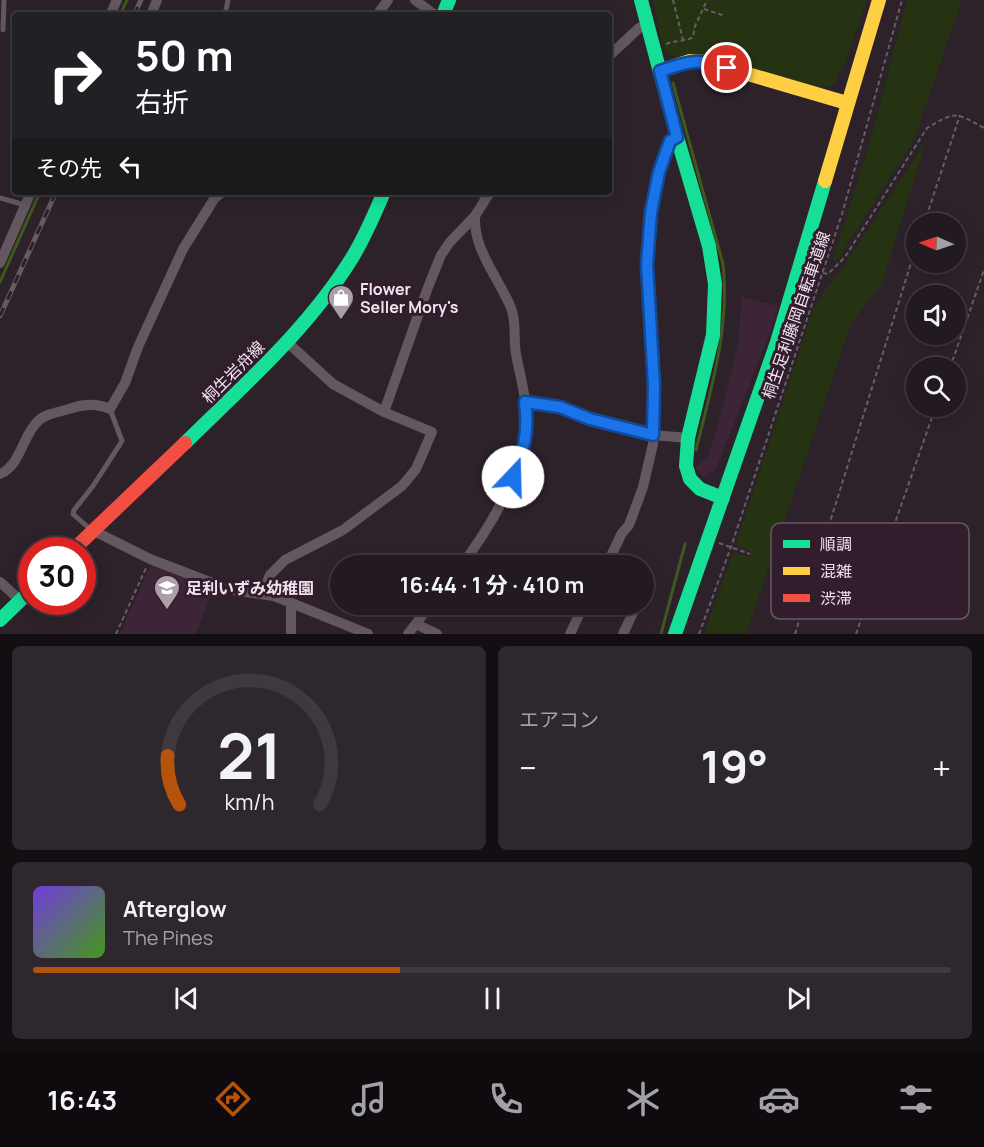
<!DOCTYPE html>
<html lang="ja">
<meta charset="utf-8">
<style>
:root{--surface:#221a20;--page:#2e272d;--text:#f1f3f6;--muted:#a2a1a5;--line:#3f383e;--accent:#b45309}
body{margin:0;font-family:Manrope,"Noto Sans JP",sans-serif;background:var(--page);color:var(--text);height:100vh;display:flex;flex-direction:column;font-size:22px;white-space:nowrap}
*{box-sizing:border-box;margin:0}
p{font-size:20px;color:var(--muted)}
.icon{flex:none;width:33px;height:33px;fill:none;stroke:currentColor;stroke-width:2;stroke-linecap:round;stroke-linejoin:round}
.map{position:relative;height:634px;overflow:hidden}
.sheet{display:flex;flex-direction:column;gap:12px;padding:12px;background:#130e12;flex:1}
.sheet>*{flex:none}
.top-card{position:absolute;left:12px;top:12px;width:600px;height:183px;border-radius:6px;box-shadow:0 3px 15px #0003,0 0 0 2px var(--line);background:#202124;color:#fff;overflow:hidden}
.needle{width:39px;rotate:272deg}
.controls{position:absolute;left:906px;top:213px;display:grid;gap:12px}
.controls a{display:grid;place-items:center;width:60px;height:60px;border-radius:50%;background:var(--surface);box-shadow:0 3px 15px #0003,0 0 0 2px var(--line);font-size:30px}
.speed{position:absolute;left:18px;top:537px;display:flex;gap:12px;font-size:30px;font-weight:700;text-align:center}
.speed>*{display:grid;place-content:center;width:78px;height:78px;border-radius:50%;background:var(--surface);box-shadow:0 3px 15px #0003,0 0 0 2px var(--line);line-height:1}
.speed .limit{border:9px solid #d22;background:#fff;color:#111}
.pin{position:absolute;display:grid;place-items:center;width:51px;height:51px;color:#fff;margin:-26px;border:3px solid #fff;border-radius:50%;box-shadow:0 2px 6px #0007}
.me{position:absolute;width:66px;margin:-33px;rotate:21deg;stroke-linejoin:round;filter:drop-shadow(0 0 4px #0008)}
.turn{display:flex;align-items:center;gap:21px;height:126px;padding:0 24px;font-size:27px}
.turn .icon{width:78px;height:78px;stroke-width:2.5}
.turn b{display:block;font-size:42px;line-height:51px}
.then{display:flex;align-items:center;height:57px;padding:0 24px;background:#0003;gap:12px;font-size:22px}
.big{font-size:45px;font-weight:700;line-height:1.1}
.sheet .card{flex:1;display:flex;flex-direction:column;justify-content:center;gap:9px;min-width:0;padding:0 21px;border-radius:9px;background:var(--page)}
.sheet .dial{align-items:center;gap:0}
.dial svg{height:156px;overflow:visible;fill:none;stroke:var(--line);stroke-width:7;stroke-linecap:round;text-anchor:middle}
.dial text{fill:var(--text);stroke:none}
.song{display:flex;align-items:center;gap:18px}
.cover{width:72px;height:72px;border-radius:9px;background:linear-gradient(135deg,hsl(260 70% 55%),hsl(100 70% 35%))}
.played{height:6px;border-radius:3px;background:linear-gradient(90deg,var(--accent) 40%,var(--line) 40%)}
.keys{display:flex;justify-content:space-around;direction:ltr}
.heat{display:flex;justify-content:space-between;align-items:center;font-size:33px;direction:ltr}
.sheet .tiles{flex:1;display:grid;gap:12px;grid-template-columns:1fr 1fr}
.card:last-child{grid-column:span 2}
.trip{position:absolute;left:330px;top:555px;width:324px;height:60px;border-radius:30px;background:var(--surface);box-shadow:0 3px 15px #0003,0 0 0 2px var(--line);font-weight:700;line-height:60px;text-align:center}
.menu{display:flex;height:96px;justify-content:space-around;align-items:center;background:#0e0a0d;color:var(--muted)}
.menu .icon{width:42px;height:42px}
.menu .on{color:var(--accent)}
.menu b{font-size:27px;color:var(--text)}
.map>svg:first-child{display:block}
.built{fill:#3d2537}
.green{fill:#253313}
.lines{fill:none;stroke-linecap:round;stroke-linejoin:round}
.stream{stroke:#3d591e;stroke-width:3}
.path{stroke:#675e65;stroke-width:2;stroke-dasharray:4.5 3;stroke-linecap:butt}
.lane{stroke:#635860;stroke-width:5}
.street{stroke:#635860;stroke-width:10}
.fast{stroke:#16e098;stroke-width:14}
.slow{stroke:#ffcf43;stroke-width:14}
.jam{stroke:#f24e42;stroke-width:14}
.rail-casing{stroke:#655b62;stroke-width:5}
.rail{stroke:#321d2d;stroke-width:3;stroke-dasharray:9;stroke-linecap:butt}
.route-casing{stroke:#114b97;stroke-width:15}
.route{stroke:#1a73e8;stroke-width:10}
.labels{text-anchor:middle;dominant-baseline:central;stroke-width:6;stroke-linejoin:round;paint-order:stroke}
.poi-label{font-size:16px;font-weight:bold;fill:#f1e3ed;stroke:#321d2d;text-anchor:start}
.street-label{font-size:16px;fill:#f1e3ed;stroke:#321d2d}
.key{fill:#321d2d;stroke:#6b5867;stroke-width:1.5}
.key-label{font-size:16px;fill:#f1e3ed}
</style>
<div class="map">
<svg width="984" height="634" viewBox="0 0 984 634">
<rect width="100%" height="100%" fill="#2d222a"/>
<g class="built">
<polygon points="741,297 778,306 770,333 716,469 703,478 696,468 709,455 721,414 739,341"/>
<polygon points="151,564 213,588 196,634 120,634"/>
</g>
<g class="green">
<polygon points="653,0 867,0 845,63 833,86 816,88 668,55 662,47"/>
<polygon points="907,0 962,0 914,140 837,260 833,260 871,139"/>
<polygon points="926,141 882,283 851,324 746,634 704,634 733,554 735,552 749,557 752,552 736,544 813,310 821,296 843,268"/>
</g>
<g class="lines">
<g class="stream">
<polyline points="120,15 127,0"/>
<path d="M673,83l50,181c7,65 -12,124 -27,186"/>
<polyline points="0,282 40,192"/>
<polyline points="661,634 685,544"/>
</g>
<g class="path">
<polyline points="673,0 683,40"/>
<polyline points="704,9 725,16"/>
<path d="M666,44c8,-4 20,-2 27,-7l2,-11 12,-26"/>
<polyline points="924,224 960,115"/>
<path d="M823,273l5,1 17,-17 82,-129c29,-17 28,-16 57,0"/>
<polyline points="950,368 984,270"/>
<polyline points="719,543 750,554"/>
<polyline points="116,634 146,568"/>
<polyline points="699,634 731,547 842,214 902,0"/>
<polyline points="795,634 916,247"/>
<polyline points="856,634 936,406"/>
</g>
<g class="lane">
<polyline points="225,15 228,0"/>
<polyline points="3,30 4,0"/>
<polyline points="0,198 25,205"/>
<polyline points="90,529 73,514 74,510 93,486 122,441 110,409"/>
</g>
<g class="street">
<polyline points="415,0 435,15"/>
<polyline points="110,15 117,0"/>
<polyline points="151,15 157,0"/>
<polyline points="377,15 388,0"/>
<polyline points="609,56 639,28 648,24"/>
<polyline points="0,263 31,192"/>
<polyline points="525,402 559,407 590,419 653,435 654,385 647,265 651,212 659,172 670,141 677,137"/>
<polyline points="384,412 427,290 441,255 450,242 475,216 490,192"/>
<path d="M0,474c21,-9 22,-38 38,-53 7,-7 21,-9 31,-12 14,-5 28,-6 41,0l15,-26 13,-36 45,-98 31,-50 8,-7"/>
<polyline points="94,531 150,559 220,586 232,590 274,596 368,634"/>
<path d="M461,566c26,-34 68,-102 66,-144 0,-23 -7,-46 -11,-68 -3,-15 1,-32 -5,-46 -12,-30 -38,-58 -36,-92"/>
<polyline points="606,566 622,533 629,525 643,487 653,444 653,435 688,438"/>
<polyline points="0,582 20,600"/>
<polyline points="262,594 270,575 285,560 343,530 402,486 416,469 432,432 384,412 333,384 287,342"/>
<polyline points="291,603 291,634"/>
<polyline points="416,624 437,634"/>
<polyline points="408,634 431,604"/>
<polyline points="570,634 584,604"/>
<polyline points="623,634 637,604"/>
</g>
<g class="fast">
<polyline points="641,0 677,137 709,246 715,284 713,335 688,438 686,466 690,479 700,489 723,498"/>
<polyline points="443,15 449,0"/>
<path d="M185,443c59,-58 123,-114 167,-185 13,-21 22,-43 32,-66"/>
<polyline points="0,620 32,589"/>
<polyline points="675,634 777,342 825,181"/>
</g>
<g class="slow">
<polyline points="660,71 690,61 707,62 847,103"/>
<polyline points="825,181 879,0"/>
</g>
<polyline class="jam" points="73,550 185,443"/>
<defs>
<g id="rail">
<polyline points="134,15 141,0"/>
<polyline points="0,316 56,192"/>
</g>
</defs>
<use href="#rail" class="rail-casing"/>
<use href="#rail" class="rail"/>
</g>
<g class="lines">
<defs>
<path id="route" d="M513,477c11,-28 16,-44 12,-75l35,5 30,12 63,16 1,-50 -7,-120 4,-53 8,-40 11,-31 7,-4 -17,-66c30,-10 36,-13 67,-3"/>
</defs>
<use href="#route" class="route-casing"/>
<use href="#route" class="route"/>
</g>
<defs>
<symbol id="shop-pin" viewBox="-11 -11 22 30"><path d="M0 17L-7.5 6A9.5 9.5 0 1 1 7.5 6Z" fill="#ac9fa9" stroke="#321d2d"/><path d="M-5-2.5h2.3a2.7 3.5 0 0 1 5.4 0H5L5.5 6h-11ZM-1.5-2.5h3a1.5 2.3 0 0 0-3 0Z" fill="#fff"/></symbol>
<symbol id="school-pin" viewBox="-11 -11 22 30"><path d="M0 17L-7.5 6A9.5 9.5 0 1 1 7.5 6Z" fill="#ac9fa9" stroke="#321d2d"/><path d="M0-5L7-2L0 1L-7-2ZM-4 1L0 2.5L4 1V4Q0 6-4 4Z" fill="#fff"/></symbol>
</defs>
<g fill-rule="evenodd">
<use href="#shop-pin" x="326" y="283" width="30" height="40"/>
<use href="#school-pin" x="152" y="573" width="30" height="40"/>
</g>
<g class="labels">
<g class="poi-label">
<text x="360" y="289">Flower<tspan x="360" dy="18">Seller Mory's</tspan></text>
<text x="186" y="588">足利いずみ幼稚園</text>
</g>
<g class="street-label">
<text transform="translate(796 315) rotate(-71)">桐生足利藤岡自転車道線</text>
<text transform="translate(233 372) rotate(-45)">桐生岩舟線</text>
</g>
</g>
<rect x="771" y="523" width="198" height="96" rx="9" class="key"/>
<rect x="783" y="540" width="27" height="8" fill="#16e098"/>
<rect x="783" y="567" width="27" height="8" fill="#ffcf43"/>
<rect x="783" y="594" width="27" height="8" fill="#f24e42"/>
<g class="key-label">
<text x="820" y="550">順調</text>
<text x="820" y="577">混雑</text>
<text x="820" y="604">渋滞</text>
</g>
</svg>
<div class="controls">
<a><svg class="needle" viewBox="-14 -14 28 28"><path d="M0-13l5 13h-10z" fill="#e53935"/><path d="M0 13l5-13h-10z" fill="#a2a1a5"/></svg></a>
<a><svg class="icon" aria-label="sound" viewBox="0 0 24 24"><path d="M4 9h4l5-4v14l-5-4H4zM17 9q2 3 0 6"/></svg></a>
<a><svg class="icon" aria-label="search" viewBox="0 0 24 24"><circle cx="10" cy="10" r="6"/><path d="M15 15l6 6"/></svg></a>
</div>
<div class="speed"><div class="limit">30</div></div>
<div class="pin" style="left:727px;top:68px;background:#d93025"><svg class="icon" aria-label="arrive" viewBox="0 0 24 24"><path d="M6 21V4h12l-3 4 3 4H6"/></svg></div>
<svg class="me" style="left:513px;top:477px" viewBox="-20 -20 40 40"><circle r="19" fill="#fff"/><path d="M0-13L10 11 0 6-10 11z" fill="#1a73e8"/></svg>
<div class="trip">16:44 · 1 分 · 410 m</div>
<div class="top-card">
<div class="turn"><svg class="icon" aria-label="right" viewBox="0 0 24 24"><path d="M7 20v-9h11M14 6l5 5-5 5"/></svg><div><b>50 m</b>右折</div></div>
<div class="then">その先<svg class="icon" aria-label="left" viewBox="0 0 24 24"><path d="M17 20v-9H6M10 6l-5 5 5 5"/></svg></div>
</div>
</div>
<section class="sheet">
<div class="tiles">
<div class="card dial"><svg viewBox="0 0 100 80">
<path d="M14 69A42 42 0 1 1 86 69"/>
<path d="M14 69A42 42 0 0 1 8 44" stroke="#b45309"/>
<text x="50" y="56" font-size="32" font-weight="700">21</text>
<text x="50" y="72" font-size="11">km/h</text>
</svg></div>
<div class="card"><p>エアコン</p>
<div class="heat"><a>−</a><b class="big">19°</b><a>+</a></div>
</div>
<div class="card">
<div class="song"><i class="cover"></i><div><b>Afterglow</b><p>The Pines</p></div></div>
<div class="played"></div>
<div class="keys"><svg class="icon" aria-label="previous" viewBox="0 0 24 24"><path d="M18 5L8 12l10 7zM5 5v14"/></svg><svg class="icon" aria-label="pause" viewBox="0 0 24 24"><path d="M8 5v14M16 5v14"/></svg><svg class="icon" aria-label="next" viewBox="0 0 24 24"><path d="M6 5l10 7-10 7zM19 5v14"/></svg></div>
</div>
</div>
</section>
<nav class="menu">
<b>16:43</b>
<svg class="icon on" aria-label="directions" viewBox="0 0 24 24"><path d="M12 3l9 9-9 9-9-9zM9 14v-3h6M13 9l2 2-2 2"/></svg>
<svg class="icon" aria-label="music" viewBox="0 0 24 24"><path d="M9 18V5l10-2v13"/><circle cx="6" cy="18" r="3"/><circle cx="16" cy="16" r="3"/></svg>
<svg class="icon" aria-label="phone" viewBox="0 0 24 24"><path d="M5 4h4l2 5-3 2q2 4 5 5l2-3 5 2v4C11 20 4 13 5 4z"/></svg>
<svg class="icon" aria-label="climate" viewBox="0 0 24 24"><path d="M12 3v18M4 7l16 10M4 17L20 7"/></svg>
<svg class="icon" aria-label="car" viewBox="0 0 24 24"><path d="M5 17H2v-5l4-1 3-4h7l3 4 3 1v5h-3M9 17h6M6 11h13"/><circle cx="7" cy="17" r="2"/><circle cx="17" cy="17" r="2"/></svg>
<svg class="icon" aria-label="filters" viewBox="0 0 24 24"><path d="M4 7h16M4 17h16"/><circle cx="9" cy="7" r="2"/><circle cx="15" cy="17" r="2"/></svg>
</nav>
